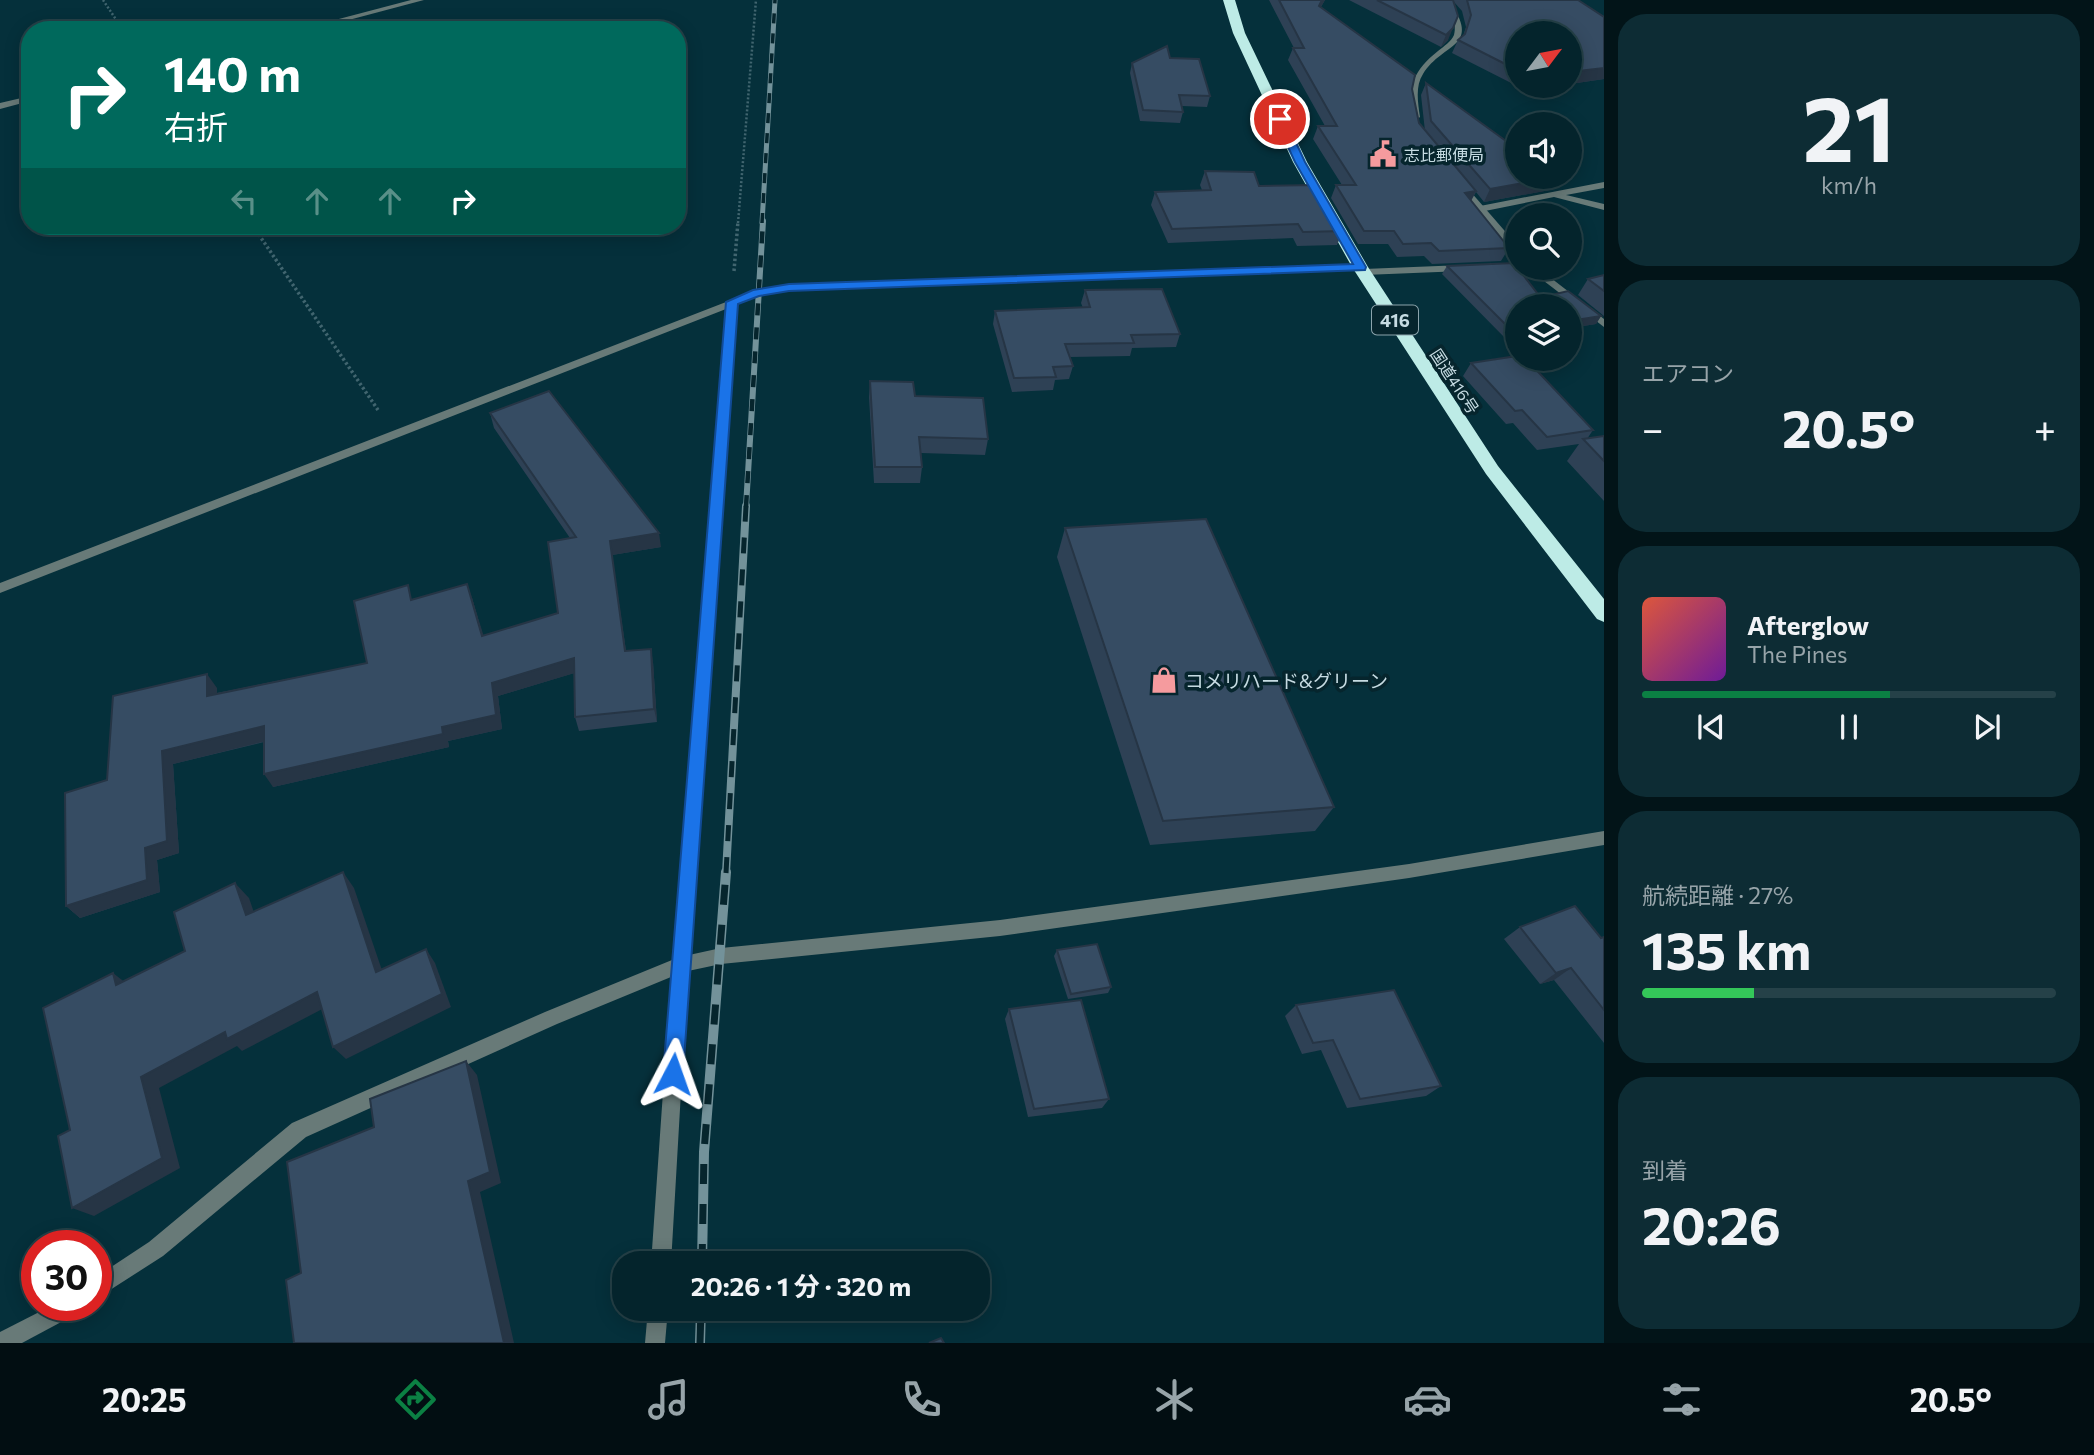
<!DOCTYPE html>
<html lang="ja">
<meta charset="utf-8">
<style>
:root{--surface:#04242c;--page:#0d2c34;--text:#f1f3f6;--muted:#97a4a9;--line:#254148;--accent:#0b8043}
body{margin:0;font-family:Commissioner,"Noto Sans JP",sans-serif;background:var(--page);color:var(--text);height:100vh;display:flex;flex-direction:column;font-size:26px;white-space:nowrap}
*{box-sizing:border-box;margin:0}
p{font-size:23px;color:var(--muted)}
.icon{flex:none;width:38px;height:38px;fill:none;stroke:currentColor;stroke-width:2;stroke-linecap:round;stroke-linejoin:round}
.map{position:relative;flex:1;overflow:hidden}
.panel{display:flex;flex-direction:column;gap:14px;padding:14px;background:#021418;width:490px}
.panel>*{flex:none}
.banner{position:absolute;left:21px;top:21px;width:665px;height:214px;border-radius:28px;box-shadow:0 4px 18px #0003,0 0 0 2px var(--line);background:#00695c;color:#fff;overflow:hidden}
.needle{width:46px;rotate:58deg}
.fabs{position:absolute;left:1505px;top:21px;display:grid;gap:14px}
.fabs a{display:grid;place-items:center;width:77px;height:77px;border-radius:50%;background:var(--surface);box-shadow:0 4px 18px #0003,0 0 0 2px var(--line);font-size:35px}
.speed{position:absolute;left:21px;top:1230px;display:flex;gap:14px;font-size:35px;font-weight:700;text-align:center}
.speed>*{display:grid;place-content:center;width:91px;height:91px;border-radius:50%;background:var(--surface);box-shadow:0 4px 18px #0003,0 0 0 2px var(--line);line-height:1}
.speed .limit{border:10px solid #d22;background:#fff;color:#111}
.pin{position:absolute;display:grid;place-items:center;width:60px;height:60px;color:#fff;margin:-30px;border:4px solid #fff;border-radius:50%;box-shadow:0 2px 7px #0007}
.me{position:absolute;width:77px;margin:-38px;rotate:4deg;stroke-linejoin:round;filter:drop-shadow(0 0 5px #0008)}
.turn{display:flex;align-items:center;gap:24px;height:147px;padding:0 28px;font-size:32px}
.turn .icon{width:91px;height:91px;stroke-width:2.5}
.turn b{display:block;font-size:49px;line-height:60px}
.lanes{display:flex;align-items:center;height:66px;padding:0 28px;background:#0003;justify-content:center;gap:35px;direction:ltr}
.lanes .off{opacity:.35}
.big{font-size:52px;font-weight:700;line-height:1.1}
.panel .widget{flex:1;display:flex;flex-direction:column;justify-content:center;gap:10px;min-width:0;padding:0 24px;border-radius:28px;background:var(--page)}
.panel .dial{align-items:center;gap:0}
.dial b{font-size:91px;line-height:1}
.song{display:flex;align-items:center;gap:21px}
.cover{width:84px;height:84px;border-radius:10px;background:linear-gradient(135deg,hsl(10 70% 55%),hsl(280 70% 35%))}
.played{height:7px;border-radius:4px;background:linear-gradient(90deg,var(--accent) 60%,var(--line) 60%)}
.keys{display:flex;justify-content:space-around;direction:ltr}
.heat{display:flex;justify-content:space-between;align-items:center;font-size:38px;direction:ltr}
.charge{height:10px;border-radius:5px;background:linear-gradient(90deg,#34c759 27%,var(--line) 0)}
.trip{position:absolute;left:612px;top:1251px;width:378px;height:70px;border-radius:28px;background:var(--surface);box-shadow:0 4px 18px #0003,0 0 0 2px var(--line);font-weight:700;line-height:70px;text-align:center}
.tabs{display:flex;height:112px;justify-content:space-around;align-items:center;background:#020e12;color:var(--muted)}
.tabs .icon{width:49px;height:49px}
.tabs .active{color:var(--accent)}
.tabs b{font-size:32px;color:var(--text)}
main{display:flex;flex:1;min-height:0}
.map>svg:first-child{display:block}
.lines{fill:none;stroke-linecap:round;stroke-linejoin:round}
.path-far1{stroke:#41656f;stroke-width:2.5;stroke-dasharray:2 2;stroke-linecap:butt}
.path{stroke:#41656f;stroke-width:3.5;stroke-dasharray:2.5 2.5;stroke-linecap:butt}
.lane{fill:#687a78;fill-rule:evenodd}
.street{fill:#687a78;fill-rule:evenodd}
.highway{fill:#bdebe6;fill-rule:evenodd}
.rail-far3-casing{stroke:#73929a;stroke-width:5}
.rail-far2-casing{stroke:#73929a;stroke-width:6}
.rail-far1-casing{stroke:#73929a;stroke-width:8}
.rail-casing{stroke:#73929a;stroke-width:10}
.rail-far3{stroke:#06252d;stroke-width:3.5;stroke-dasharray:10;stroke-linecap:butt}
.rail-far2{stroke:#06252d;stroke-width:4.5;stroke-dasharray:12;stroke-linecap:butt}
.rail-far1{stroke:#06252d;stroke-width:5;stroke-dasharray:16;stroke-linecap:butt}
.rail{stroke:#06252d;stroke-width:7;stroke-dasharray:20;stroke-linecap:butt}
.wall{fill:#2e4155}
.shaded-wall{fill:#263545}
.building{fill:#364c63;stroke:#263545;stroke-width:2}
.route{fill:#1a73e8;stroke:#114b97;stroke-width:2}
.labels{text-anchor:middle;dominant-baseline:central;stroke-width:7;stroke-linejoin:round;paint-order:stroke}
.far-poi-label{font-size:16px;fill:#c6dbe2;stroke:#06252d;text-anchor:start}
.far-street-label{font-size:16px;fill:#c6dbe2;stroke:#06252d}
.shield{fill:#06252d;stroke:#8ca4ac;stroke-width:2}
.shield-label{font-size:18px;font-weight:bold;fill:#c6dbe2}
.poi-label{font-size:19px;fill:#c6dbe2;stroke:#06252d;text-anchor:start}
</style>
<main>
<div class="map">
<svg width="1604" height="1343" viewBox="0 0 1604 1343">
<rect width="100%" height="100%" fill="#05303b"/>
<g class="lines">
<g class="path-far1">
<polyline points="103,0 123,30"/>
<polyline points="738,223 756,0"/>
</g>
<g class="path">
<polyline points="253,226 378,410"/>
<polyline points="734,271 738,221"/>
</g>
<polygon class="lane" points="1604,182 1604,188 1566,195 1604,204 1604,210 1554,197 1480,212 1475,209 1480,206"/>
<g class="street">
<polygon points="411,0 424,0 311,30 297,30"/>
<path d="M1441,0h8c33,49 -5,41 -26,74 -8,12 -5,29 -3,43l-4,3 -4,-3c-6,-30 3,-48 26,-66 6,-5 13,-9 16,-16 4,-13 -6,-25 -13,-35z"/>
<polygon points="30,96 30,101 0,109 0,103"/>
<polygon points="1457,183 1463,183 1517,245 1517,254 1513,253 1457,187"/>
<polygon points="1360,264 1364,265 1364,269 1463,265 1468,268 1463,271 1364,275 1360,274 1360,270 789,291 759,296 737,304 689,955 721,948 1000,920 1409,864 1604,831 1604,845 1409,878 1000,936 721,964 688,971 671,1264 651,1264 671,977 557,1024 306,1137 163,1256 96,1299 96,1277 149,1242 292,1123 545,1012 672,960 726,309 0,593 0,583 757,290 789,285"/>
<polygon points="1527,268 1538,268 1604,319 1604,327"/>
<polygon points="51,1306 81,1306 78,1313 22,1343 0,1343 0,1332"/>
<polygon points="648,1309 668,1309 665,1343 645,1343"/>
</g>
<polygon class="highway" points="1223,0 1235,0 1245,33 1307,162 1368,267 1498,466 1604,599 1604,622 1597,619 1486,474 1352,267 1293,162 1233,33"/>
<defs>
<polyline id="rail-far3" points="762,223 775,0"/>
<polyline id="rail-far2" points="746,507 763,221"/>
<polyline id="rail-far1" points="726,873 746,506"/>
<g id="rail">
<polyline points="702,1264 704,1152 726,872"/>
<polyline points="700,1343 701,1309"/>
</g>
</defs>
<use href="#rail-far3" class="rail-far3-casing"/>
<use href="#rail-far2" class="rail-far2-casing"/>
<use href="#rail-far1" class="rail-far1-casing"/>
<use href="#rail" class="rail-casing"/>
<use href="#rail-far3" class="rail-far3"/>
<use href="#rail-far2" class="rail-far2"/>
<use href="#rail-far1" class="rail-far1"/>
<use href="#rail" class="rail"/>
</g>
<g class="wall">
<polygon points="1269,0 1325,0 1321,7 1412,89 1419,123 1425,131 1421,95 1426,83 1550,190 1484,202 1476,192 1471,201 1509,248 1501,261 1432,264 1424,256 1397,257 1388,244 1358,244 1331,198 1336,185 1342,185 1313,139 1318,126 1325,126 1288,60 1293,48 1294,48"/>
<polygon points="1349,0 1578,0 1604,17 1604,79 1570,84 1570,33 1517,33 1517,86 1551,86 1523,89 1452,53 1458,40 1463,36 1466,27 1462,11 1454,2 1448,40 1441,47"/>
<polygon points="1170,58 1210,96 1207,107 1182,106 1183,112 1180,123 1140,121 1130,73 1132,63"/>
<polygon points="1205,171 1259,186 1343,231 1337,245 1297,246 1293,238 1168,243 1151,205 1155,192 1202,190 1200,185"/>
<polygon points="1514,263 1542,299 1543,297 1568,291 1601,316 1596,324 1570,328 1570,306 1517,306 1517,336 1505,338 1442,274 1447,266"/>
<polygon points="1604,275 1604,316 1578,295 1588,279"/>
<polygon points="1085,290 1180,334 1176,347 1132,348 1130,356 1070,357 1073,366 1069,379 1055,380 1053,390 1012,392 993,324 995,311 1083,308 1081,303"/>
<polygon points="1471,363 1593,430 1587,439 1604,436 1604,501 1567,461 1579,444 1537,450 1513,423 1506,424 1463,376"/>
<polygon points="870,381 915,396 988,439 985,455 921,453 922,467 920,483 874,483 869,397"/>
<polygon points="490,413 661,547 612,555 626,651 653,662 657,722 579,731 575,717 574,673 498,696 502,729 448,741 449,747 273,787 264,742 173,764 179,853 157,860 160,892 80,918 66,906 107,780 217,688 217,693 367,663 413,599 472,598 483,636 558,613 570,538 494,428"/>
<polygon points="1065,528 1334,807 1315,831 1150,845 1057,557"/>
<polygon points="1520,927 1601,938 1604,937 1604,1043 1554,980 1540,984 1504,939"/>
<polygon points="1057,950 1111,987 1108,993 1068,999 1054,956"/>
<polygon points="1296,1005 1441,1086 1426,1096 1347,1108 1321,1050 1302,1054 1285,1016"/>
<polygon points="1009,1009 1109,1099 1102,1108 1028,1117 1005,1019"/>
</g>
<g class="shaded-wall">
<polygon points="1322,0 1325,0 1314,18 1319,6"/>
<polygon points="1453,28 1448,40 1441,47 1446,35"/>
<polygon points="1604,68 1604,79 1570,84 1570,72"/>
<polygon points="1525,86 1551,86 1523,89"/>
<polygon points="1557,177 1550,190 1484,202 1490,189"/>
<polygon points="1476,191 1469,204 1465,193"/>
<polygon points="1601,316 1596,324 1570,328 1570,321"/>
<polygon points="1517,328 1517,336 1505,338 1510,329"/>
<polygon points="659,533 661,547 612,555 627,665 625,651 610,541"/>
<polygon points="467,584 472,598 488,650 482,636"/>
<polygon points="651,649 653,662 657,722 654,709"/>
<polygon points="574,658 578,672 498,696 502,729 448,741 449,747 273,787 264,774 442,727 492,683"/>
<polygon points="207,674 217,688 217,709 207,696"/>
<polygon points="264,726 274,739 173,764 179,853 157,860 160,892 80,918 66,906 145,848 162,751"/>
<polygon points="343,872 354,888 387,985 376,972"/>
<polygon points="235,883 249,898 260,930 246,915"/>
<polygon points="426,949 435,963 451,1007 346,1059 333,1047"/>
<polygon points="1571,968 1554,980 1540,984 1556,973"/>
<polygon points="113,973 131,987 116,985"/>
<polygon points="317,992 330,1005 242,1051 237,1046 159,1088 180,1168 94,1216 72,1208 141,1077 225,1032"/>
<polygon points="466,1061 477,1075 501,1183 480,1192 514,1343 504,1343 468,1181"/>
</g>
<g class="building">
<polygon points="1279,0 1322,0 1319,6 1415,75 1412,89 1419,123 1476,191 1465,193 1509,248 1439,251 1431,243 1403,244 1394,231 1364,231 1336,185 1356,185 1318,126 1337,126 1293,48 1304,48"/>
<polygon points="1377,0 1453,0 1458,16 1453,28 1446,35"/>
<polygon points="1467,0 1578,0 1604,17 1604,68 1570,72 1570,33 1517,33 1517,70 1458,40 1465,34 1471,15"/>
<polygon points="1167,46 1170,58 1199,59 1210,96 1179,95 1183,112 1143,110 1132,63"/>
<polygon points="1426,83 1517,149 1517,177 1557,177 1490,189 1431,121"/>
<polygon points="1205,171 1254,172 1259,186 1316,185 1343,231 1303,232 1298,224 1172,229 1155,192 1211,190"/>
<polygon points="1514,263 1544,302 1543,297 1568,291 1601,316 1570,321 1570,306 1517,306 1517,328 1510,329 1447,266"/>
<polygon points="1604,275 1604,291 1588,279"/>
<polygon points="1162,289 1180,334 1131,335 1134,343 1065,344 1073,366 1053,367 1056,377 1014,378 995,311 1090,307 1085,290"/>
<polygon points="1517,356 1517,359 1526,359 1593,430 1547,437 1522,410 1515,411 1471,363"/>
<polygon points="870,381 913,382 915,396 983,398 988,439 919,437 922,467 875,467"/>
<polygon points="549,391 659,533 610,541 625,651 651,649 654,709 575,717 574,658 492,683 496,715 442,727 443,734 264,774 264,726 162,751 167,841 145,848 147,880 66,906 65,793 107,780 113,696 207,674 207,696 367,663 354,601 408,585 411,600 467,584 482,636 558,613 548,542 576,537 490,413"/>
<polygon points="1604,436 1604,461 1583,439"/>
<polygon points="1206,519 1334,807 1163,821 1065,528"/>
<polygon points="343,872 376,972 426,949 442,994 333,1047 317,992 227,1039 225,1032 141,1077 162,1158 72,1208 58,1136 70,1130 43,1008 113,973 116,985 185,951 174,912 235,883 246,915"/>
<polygon points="1575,906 1601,938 1604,937 1604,1010 1571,968 1556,973 1520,927"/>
<polygon points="1097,944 1111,987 1071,994 1057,950"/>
<polygon points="1394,990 1441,1086 1360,1099 1333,1040 1313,1043 1296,1005"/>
<polygon points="1081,1000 1109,1099 1034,1109 1009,1009"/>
<polygon points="466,1061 490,1172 468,1181 504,1343 294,1343 286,1280 301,1273 287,1162 374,1127 370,1099"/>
<polygon points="941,1338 944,1343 929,1343"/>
</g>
<polygon class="route" points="1280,116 1285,119 1305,162 1366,267 1365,270 789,291 759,296 738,304 683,1074 680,1081 673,1084 666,1081 663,1074 726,302 753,290 789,284 1353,264 1295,162 1275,119"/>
<defs>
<symbol id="civic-bare" viewBox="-9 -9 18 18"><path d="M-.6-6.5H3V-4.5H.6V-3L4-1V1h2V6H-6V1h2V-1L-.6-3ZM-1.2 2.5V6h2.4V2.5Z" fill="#f59b9e" stroke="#06252d" stroke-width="2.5" paint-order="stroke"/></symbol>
<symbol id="shop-bare" viewBox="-9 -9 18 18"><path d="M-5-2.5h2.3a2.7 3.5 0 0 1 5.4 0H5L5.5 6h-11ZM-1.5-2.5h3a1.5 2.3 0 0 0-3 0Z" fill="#f59b9e" stroke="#06252d" stroke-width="2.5" paint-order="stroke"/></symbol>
</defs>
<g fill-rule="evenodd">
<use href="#civic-bare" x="1364" y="135" width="38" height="38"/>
<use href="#shop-bare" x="1145" y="661" width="38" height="38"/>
</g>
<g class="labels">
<g class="far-poi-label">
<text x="1404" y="154">志比郵便局</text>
</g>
<g class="far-street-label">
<text transform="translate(1455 381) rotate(57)">国道416号</text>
</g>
<rect class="shield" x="1372" y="305.5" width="46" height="29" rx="5"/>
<g class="shield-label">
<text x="1395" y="320">416</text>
</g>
<g class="poi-label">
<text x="1185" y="680">コメリハード&amp;グリーン</text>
</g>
</g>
</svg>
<div class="fabs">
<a><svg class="needle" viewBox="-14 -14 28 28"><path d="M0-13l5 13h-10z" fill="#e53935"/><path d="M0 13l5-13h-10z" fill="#97a4a9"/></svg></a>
<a><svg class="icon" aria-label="sound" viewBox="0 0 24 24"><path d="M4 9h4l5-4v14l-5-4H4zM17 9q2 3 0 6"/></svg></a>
<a><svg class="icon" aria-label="search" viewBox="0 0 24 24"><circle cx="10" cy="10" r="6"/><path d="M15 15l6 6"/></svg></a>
<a><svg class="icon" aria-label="layers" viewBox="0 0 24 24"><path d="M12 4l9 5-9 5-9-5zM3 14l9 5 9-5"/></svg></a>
</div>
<div class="speed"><div class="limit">30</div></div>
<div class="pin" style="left:1280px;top:119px;background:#d93025"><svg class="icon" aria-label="arrive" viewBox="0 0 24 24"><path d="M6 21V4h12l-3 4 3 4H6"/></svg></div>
<svg class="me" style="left:673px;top:1074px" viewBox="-20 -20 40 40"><path d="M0-17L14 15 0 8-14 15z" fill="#1a73e8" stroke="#fff" stroke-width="4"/></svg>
<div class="trip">20:26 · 1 分 · 320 m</div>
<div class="banner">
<div class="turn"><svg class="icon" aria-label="right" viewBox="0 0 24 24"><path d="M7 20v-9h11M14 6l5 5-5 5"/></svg><div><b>140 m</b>右折</div></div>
<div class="lanes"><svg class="icon off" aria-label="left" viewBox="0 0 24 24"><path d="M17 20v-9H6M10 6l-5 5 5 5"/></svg><svg class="icon off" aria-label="ahead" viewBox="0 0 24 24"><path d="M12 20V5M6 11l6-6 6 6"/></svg><svg class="icon off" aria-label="ahead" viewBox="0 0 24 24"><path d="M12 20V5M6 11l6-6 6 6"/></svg><svg class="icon" aria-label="right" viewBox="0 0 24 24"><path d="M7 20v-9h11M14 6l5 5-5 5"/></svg></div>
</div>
</div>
<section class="panel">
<div class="widget dial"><b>21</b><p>km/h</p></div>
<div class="widget"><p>エアコン</p>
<div class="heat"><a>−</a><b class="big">20.5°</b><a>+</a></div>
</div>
<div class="widget">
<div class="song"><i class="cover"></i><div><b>Afterglow</b><p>The Pines</p></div></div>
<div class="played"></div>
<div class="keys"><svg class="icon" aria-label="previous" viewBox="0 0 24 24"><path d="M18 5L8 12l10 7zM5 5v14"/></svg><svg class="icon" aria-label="pause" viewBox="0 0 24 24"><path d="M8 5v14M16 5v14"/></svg><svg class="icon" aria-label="next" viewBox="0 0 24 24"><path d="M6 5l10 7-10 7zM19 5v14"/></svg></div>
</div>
<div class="widget"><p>航続距離 · 27%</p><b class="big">135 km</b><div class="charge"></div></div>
<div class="widget"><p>到着</p><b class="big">20:26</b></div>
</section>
</main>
<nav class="tabs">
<b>20:25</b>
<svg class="icon active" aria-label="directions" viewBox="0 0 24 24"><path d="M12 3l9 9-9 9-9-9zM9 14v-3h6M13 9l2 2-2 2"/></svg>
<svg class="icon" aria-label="music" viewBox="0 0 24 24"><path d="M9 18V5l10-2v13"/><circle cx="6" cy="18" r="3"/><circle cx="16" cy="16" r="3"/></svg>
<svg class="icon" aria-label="phone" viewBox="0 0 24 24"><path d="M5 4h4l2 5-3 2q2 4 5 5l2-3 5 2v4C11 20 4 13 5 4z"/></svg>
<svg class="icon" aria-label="climate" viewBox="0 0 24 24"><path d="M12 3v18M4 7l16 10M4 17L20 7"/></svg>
<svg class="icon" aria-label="car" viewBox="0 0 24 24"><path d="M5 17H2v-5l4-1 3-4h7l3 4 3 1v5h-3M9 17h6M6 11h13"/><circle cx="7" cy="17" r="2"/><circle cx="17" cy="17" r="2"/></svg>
<svg class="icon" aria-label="filters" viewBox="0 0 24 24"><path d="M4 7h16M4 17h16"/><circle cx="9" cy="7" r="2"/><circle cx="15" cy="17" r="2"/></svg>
<b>20.5°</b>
</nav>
